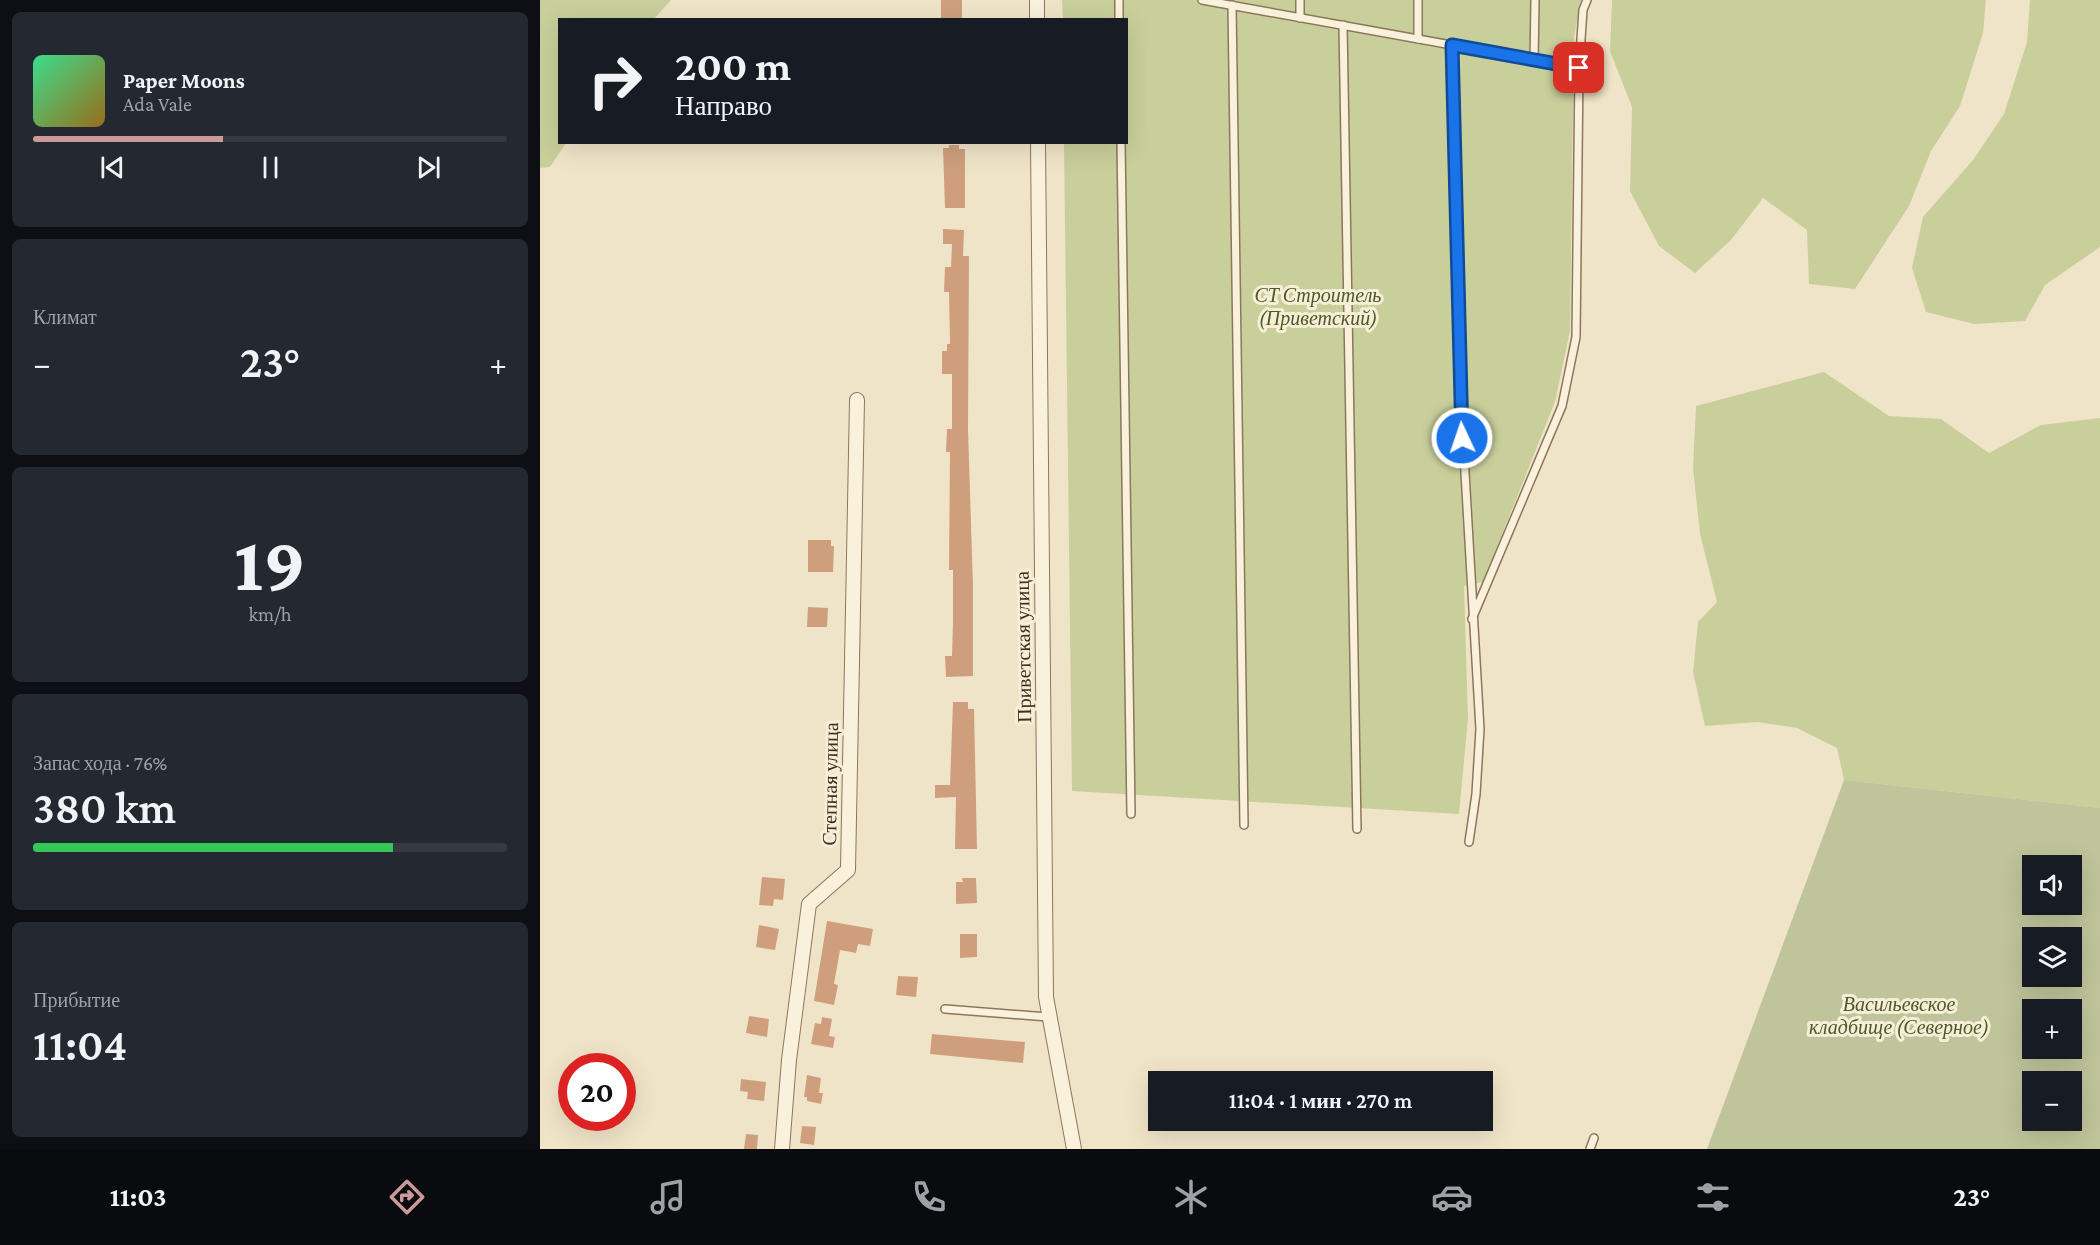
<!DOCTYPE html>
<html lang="ru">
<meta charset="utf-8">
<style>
:root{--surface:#171b24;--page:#242831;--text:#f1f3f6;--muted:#9ea1a6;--line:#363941;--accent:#cc999b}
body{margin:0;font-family:"Crimson Pro",serif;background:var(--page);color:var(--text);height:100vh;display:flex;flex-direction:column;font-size:22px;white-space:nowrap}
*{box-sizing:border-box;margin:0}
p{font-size:20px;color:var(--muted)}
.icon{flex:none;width:33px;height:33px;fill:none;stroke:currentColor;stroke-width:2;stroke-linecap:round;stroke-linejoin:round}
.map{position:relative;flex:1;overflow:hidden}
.drawer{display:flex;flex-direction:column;gap:12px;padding:12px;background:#0d0f14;width:540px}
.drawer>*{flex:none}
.hud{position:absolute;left:18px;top:18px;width:570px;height:126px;border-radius:0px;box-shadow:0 6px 24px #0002;background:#171b24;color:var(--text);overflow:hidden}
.buttons{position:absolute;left:1482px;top:855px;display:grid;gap:12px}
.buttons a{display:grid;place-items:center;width:60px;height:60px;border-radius:0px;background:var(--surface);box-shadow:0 6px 24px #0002;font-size:30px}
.speed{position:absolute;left:18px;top:1053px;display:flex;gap:12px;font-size:30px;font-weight:700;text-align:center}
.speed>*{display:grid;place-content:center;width:78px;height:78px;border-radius:50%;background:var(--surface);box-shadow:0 6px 24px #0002;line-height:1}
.speed .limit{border:9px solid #d22;background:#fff;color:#111}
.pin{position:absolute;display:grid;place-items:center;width:51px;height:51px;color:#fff;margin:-26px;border-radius:12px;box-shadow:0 3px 9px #0006}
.me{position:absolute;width:66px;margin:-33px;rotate:357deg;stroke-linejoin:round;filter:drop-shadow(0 0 4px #0008)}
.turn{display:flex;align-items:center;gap:21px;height:126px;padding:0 18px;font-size:27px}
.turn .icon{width:78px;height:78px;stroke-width:2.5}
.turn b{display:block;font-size:42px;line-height:51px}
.big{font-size:45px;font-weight:600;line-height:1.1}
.drawer .tile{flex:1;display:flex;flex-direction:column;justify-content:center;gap:9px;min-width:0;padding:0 21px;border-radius:9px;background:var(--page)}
.drawer .dial{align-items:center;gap:0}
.dial b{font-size:78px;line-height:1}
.song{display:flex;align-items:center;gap:18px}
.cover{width:72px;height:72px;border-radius:9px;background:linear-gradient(135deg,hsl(150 70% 55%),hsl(40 70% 35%))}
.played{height:6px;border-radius:3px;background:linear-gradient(90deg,var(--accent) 40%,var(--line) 40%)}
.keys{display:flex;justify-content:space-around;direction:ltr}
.heat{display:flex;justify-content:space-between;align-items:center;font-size:33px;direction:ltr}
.charge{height:9px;border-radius:4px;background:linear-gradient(90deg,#34c759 76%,var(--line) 0)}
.trip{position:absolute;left:608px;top:1071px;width:345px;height:60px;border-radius:0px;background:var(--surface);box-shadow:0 6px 24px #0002;font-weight:600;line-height:60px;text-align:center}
.dock{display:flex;height:96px;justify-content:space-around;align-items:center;background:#090b0e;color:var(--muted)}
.dock .icon{width:42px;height:42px}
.dock .active{color:var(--accent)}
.dock b{font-size:27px;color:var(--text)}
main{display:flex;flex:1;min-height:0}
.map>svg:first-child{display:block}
.green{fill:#c9cf9b}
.cemetery{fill:#bfc49a;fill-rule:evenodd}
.building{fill:#cf9f7d}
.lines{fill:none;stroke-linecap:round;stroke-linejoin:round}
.service-casing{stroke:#8d765c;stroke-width:10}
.minor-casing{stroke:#8d765c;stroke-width:16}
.service{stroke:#faf1dc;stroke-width:7}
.minor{stroke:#faf1dc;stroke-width:14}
.route-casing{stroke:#114b97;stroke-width:15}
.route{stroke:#1a73e8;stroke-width:10}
.labels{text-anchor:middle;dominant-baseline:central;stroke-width:6;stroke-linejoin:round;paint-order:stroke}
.park-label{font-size:20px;font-style:italic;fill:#4d5a26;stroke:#f7eed8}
.street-label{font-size:20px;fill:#3d2e20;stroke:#f7eed8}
</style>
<main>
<section class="drawer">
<div class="tile">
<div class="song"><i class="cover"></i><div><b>Paper Moons</b><p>Ada Vale</p></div></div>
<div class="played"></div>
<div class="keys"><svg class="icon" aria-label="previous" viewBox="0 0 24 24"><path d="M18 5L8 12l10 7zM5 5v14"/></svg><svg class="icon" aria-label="pause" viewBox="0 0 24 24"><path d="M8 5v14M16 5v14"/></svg><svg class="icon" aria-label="next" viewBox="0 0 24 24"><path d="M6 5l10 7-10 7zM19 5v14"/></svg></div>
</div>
<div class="tile"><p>Климат</p>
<div class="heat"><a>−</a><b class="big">23°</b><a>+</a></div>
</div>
<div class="tile dial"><b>19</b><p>km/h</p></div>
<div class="tile"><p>Запас хода · 76%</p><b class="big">380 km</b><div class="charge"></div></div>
<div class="tile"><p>Прибытие</p><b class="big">11:04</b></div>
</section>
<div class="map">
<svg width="1560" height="1149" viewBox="0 0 1560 1149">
<rect width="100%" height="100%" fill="#f0e4c8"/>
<g class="green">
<polygon points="0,0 131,0 114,19 20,20 20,142 26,143 10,167 0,168"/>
<polygon points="522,0 1041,0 1034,37 1030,331 1015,402 943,582 924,586 928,719 919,814 532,791 524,143 586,142 586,20 523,19"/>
<polygon points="1072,0 1446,0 1443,33 1420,106 1391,151 1369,206 1315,289 1269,284 1267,230 1223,198 1191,240 1155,273 1119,246 1090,191 1092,107 1070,51"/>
<polygon points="1490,0 1560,0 1560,247 1505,285 1485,321 1434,324 1386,312 1372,268 1383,217 1433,160 1464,114 1487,42"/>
<polygon points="1284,372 1349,416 1401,419 1449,453 1501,425 1560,418 1560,808 1304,780 1297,748 1257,728 1218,722 1165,726 1153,672 1158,622 1177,602 1160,534 1153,468 1156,406"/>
</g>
<path class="cemetery" d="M1304,780l256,28v341h-393zM1492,866h40v38h-40zM1492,938h40v38h-40zM1492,1010h40v38h-40zM1492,1082h40v38h-40z"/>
<g class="building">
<rect x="401" y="0" width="21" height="20"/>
<polygon points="409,145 419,145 419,149 425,149 425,208 405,208 403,148 409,148"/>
<polygon points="403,229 424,230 423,256 429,256 428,429 433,587 433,676 406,677 405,656 412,656 413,622 413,570 409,570 410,452 406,452 407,429 412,429 412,374 402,374 402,351 407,351 407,344 410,344 409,292 404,292 405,267 411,267 412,244 403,244"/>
<polygon points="268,540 291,540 291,546 294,546 293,572 268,572"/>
<polygon points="268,607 288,608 287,627 267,627"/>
<polygon points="413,702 428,702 428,709 434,709 437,849 415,849 416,797 395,798 395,785 410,785"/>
<polygon points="222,877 245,879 243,900 234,899 233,906 219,905"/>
<polygon points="422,878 436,878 437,903 416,904 416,882 423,882"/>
<polygon points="287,921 333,929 330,946 318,944 316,953 300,950 294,984 298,985 294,1005 274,1001"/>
<polygon points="219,925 239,929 235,950 216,947"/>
<polygon points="420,934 437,934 437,957 420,958"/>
<polygon points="358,976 378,977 376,997 356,995"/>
<polygon points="209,1016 229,1019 227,1037 206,1033"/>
<polygon points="282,1017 292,1019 289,1036 295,1037 293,1048 271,1044 275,1023 281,1024"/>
<polygon points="392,1034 485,1042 483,1063 390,1054"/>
<polygon points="267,1075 281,1078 279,1093 283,1093 281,1104 267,1101 267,1097 264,1097"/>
<polygon points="201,1079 226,1082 224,1101 207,1099 208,1092 200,1091"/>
<polygon points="262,1126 276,1127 274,1145 260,1143"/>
<polygon points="206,1134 218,1135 217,1149 204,1149"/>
</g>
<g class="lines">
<defs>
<g id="service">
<polyline points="579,0 579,20"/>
<polyline points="662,0 1039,68"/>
<polyline points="692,5 704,825"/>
<polyline points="760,18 760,0"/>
<polyline points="803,25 817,829"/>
<polyline points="878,39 878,0"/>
<polyline points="912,46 919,370 940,729 936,794 929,842"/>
<polyline points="994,61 995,0"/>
<polyline points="581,142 591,814"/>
<polyline points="932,619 1022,406 1036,337 1039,68 1043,10 1047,0"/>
<polyline points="405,1009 508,1017"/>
<polyline points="1050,1149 1054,1138"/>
</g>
<g id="minor">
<polyline points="497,0 497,20"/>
<polyline points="498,142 506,997 534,1149"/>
<polyline points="242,1149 249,1060 269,904 308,870 317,400"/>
</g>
</defs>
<use href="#service" class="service-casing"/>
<use href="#minor" class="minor-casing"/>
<use href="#service" class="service"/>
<use href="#minor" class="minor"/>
</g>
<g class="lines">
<defs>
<polyline id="route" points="922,438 912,45 1039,68"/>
</defs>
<use href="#route" class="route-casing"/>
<use href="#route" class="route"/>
</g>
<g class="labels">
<g class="park-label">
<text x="778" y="295">СТ Строитель<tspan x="778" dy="23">(Приветский)</tspan></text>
<text x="1359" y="1004">Васильевское<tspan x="1359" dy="23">кладбище (Северное)</tspan></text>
</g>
<g class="street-label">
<text transform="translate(483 647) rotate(-91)">Приветская улица</text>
<text transform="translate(290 784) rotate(-89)">Степная улица</text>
</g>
</g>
</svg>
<div class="buttons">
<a><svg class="icon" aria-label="sound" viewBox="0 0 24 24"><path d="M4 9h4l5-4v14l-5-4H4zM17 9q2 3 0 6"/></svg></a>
<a><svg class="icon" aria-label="layers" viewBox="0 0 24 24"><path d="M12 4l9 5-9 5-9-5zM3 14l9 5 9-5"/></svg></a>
<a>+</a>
<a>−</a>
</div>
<div class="speed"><div class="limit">20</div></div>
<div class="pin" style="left:1039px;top:68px;background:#d93025"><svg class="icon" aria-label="arrive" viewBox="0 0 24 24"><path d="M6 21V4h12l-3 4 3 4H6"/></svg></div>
<svg class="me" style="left:922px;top:438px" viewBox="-20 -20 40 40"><circle r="17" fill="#1a73e8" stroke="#fff" stroke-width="3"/><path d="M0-11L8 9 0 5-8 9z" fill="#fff"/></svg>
<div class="trip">11:04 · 1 мин · 270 m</div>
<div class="hud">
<div class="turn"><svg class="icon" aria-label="right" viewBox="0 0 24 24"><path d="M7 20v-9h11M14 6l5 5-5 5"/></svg><div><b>200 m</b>Направо</div></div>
</div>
</div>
</main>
<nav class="dock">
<b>11:03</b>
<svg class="icon active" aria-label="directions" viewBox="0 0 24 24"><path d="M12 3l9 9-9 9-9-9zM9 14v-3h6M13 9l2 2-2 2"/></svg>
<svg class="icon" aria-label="music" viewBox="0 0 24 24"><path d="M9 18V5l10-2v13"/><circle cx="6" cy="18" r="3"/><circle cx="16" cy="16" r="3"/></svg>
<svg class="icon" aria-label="phone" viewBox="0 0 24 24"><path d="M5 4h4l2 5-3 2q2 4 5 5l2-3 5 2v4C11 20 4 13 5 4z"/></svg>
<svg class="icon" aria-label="climate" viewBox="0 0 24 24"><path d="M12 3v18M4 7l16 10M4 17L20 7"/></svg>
<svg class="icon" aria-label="car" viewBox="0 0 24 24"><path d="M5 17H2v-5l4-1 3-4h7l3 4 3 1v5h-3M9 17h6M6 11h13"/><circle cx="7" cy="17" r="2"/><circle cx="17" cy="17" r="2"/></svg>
<svg class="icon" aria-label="filters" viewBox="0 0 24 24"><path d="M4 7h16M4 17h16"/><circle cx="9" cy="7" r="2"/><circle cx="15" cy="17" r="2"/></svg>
<b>23°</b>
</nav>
